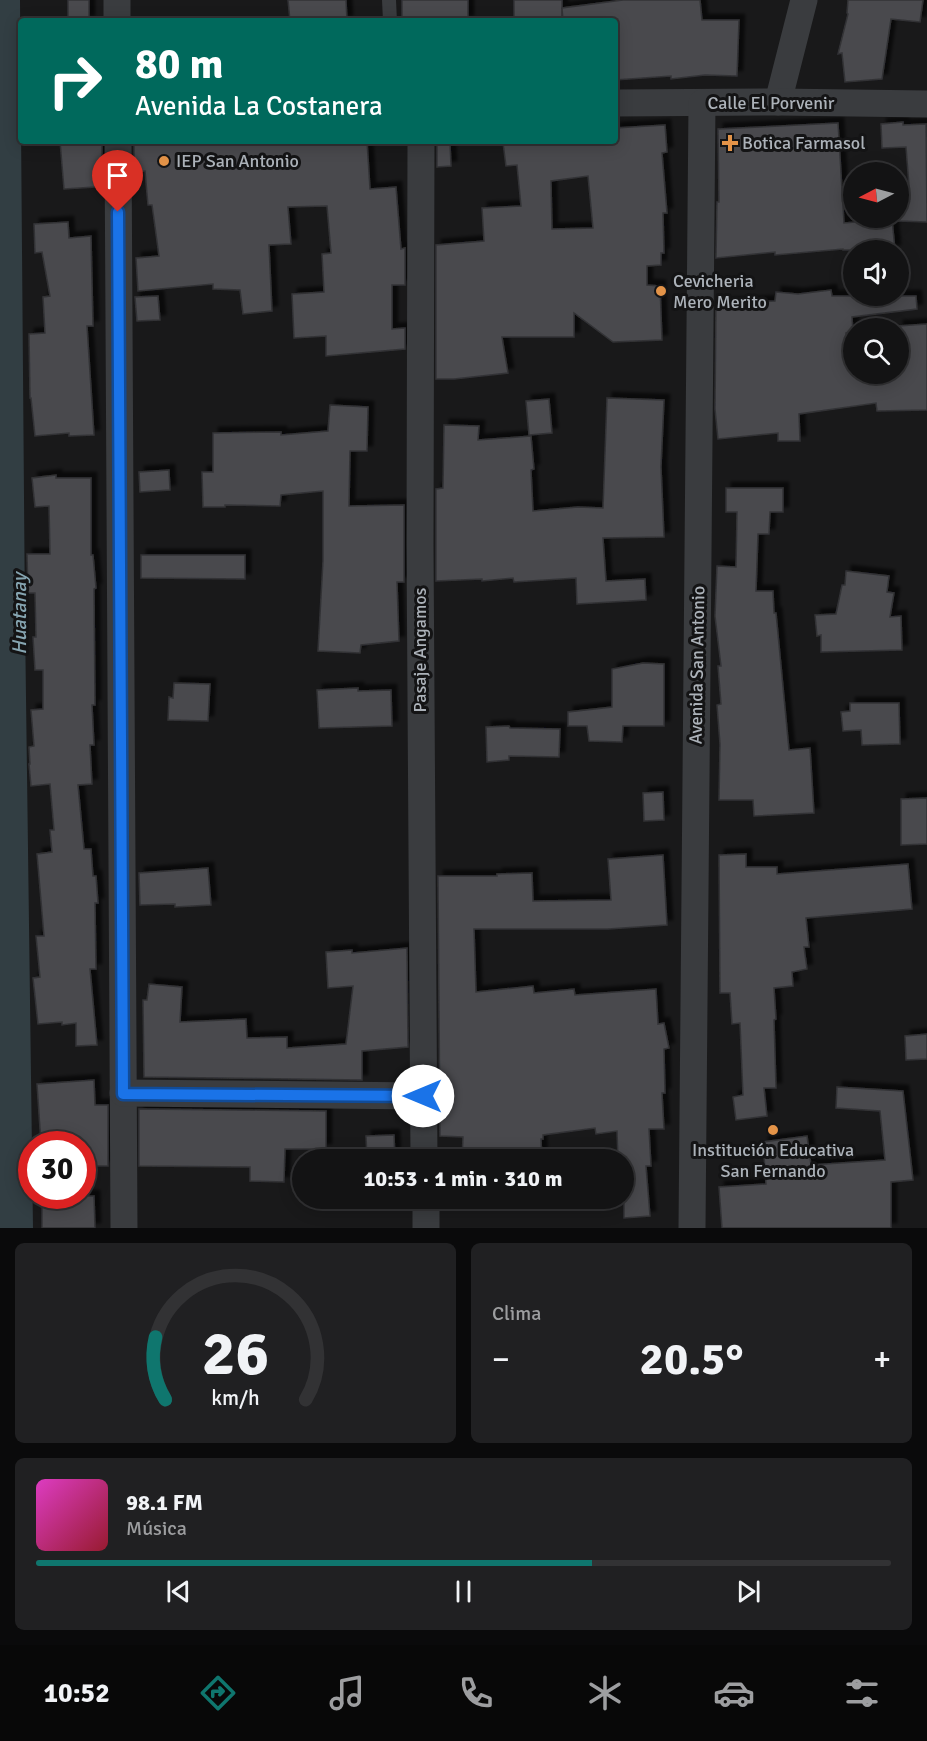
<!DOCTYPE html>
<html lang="es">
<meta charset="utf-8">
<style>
:root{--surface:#131314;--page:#202022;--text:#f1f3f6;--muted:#9d9ea0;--line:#323234;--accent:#0f766e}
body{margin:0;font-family:Signika,sans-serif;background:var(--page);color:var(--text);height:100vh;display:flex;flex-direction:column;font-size:22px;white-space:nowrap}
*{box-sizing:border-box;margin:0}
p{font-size:20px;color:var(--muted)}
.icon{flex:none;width:33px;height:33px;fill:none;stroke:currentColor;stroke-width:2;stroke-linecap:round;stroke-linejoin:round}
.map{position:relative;height:1228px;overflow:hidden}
.panel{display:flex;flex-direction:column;gap:15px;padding:15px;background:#0a0a0b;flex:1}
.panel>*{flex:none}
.banner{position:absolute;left:18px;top:18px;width:600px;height:126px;border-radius:6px;box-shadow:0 3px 15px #0003,0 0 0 2px var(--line);background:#00695c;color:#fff;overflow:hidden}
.needle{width:39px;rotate:264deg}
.tools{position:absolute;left:843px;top:162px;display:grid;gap:12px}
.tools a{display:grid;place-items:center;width:66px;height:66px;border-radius:50%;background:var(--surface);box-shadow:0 3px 15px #0003,0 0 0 2px var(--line);font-size:30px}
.speed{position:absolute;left:18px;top:1131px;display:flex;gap:12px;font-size:30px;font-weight:700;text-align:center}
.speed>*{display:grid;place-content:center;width:78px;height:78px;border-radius:50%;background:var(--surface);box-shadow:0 3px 15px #0003,0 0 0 2px var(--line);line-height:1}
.speed .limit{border:9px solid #d22;background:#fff;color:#111}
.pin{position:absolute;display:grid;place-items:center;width:51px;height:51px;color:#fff;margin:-62px -26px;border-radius:50% 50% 50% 0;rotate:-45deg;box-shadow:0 0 6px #0007}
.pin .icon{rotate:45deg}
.me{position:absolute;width:66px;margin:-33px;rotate:270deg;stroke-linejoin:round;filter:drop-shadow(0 0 4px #0008)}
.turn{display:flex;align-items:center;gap:21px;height:126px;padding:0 18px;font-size:27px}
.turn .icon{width:78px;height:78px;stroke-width:2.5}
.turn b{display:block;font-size:42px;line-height:51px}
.big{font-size:45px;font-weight:700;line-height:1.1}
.panel .card{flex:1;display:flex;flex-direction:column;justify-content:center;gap:9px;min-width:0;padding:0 21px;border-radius:9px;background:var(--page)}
.panel .dial{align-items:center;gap:0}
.dial svg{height:156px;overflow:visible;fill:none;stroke:var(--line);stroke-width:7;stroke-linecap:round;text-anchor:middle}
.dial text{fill:var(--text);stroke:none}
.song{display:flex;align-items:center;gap:18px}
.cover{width:72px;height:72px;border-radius:9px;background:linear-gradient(135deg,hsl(310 70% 55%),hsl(350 70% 35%))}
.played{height:6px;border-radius:3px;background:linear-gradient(90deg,var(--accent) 65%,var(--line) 65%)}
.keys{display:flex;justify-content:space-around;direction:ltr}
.heat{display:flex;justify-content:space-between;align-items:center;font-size:33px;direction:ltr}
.panel .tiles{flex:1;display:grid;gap:15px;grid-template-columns:1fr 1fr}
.card:last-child{grid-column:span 2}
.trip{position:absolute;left:292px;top:1149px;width:342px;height:60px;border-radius:30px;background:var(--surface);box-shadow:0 3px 15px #0003,0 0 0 2px var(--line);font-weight:700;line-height:60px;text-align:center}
.tab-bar{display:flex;height:96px;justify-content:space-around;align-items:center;background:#080808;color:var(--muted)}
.tab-bar .icon{width:42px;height:42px}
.tab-bar .active{color:var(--accent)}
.tab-bar b{font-size:27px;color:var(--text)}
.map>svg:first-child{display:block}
.water{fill:#323e43}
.building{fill:#48494d;stroke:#333336;stroke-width:1.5;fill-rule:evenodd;filter:url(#shadow)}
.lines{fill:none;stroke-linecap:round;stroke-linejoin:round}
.service{stroke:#3a3c3f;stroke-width:14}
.minor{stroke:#3a3c3f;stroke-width:27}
.route-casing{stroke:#114b97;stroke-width:15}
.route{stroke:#1a73e8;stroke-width:10}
.poi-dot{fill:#e39348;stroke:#141415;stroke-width:2}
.labels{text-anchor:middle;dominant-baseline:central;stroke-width:6;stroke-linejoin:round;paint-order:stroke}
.street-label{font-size:18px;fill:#acb2b9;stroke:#141415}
.poi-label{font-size:18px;fill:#acb2b9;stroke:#141415;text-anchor:start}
.water-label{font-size:20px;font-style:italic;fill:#86a5b1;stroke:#141415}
</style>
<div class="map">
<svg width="927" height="1228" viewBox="0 0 927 1228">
<defs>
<filter id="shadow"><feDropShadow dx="5.5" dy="-5.5" stdDeviation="1.5" flood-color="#0009"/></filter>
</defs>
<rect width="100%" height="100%" fill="#19191a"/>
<polygon class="water" points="0,0 20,0 25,621 33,1228 0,1228"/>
<g class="building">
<rect x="68" y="0" width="21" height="21"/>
<polygon points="288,0 346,0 347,21 290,21"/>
<rect x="402" y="0" width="66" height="21"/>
<rect x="514" y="0" width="48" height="21"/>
<polygon points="623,0 700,0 702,20 739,20 737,76 705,75 671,79 671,76 615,80 615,21 563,21 562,8"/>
<polygon points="848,0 923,0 920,22 891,19 882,79 845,82 842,53 838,54 848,14 847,13"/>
<polygon points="903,122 903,125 926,124 927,222 898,221 898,199 910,199 906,147 882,148 881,124"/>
<polygon points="838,123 844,223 892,219 895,250 843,250 843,249 775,255 775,252 716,258 717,202 719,202 718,129"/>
<path d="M665,125l2,27 -5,1 5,60h-4l1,40h-3v12l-14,1v19l13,1 2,54 -49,2 -39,-29v24h-72l6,36 -54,6h-18v-134l48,-4 -2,-33 39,-2 -4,-41 -11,1 -3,-23 19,-2h93v-13zM588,176l5,52 -41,1 -1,-48z"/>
<polygon points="60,141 102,141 102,173 94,174 95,187 64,189"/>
<polygon points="134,141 367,141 370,189 396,187 401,249 405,248 405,285 392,285 392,329 405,328 405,349 326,356 326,336 294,338 292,294 324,292 322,254 331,253 327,206 288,207 291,244 269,245 272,311 243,314 240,290 213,289 213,284 138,291 136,258 159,256 152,205 148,205 145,171 134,172"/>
<polygon points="450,143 451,166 437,167 437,144"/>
<polygon points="68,222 69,238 91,236 93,326 87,326 94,435 69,436 69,433 35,436 31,398 30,398 29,334 45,333 43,297 50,296 42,252 35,253 34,224"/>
<polygon points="831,290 832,296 916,296 917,309 852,317 853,332 846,333 851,374 898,374 898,326 927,324 927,410 877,411 876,403 799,414 800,441 778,441 778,433 718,439 715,409 716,304 775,301 776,292 798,294"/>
<polygon points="158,296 160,320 137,321 135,297"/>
<polygon points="607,398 664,400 661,467 664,537 603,538 606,581 645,579 646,600 577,604 576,578 514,582 513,578 482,581 482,579 436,581 436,489 443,488 444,425 479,426 478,440 531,436 534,469 531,470 533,511 578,507 603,508"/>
<polygon points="549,399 552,433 529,435 526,401"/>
<polygon points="330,405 368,407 367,451 350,451 349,506 404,505 404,582 397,582 399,641 361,645 360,653 318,651 323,561 323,491 281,495 280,506 225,505 225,507 203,507 202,472 213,472 213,433 281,432 281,435 328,431"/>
<polygon points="169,470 170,490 140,492 139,472"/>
<polygon points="56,475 56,478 91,478 91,555 93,555 96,588 94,589 95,705 92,705 94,745 90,745 92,784 78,785 84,849 91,849 93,876 96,876 98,903 95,903 96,969 90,969 97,1045 76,1046 76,1023 62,1025 62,1022 38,1024 33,978 40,977 36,936 44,936 37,854 52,852 50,830 54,830 50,784 31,786 29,764 30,764 29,747 34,746 31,710 43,709 43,670 35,670 33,637 36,637 35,593 28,593 27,554 50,554 49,506 35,507 32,478"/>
<polygon points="726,488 783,488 783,512 770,512 769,534 758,534 756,591 773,591 774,613 776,613 789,750 810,748 814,813 754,816 753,800 719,800 720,744 717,705 721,704 718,666 721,666 715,616 717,566 736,567 737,512 726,512"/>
<polygon points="141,555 245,555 245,579 141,578"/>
<polygon points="846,571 889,576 887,592 894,593 890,617 901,616 902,650 821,652 821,635 817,636 815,615 836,614 842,585 845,585"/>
<polygon points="643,663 664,664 664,726 623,726 622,742 589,741 587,726 568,726 568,712 612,707 612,669"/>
<polygon points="174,683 210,684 208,721 168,720 169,697 173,698"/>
<polygon points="358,688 358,691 391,690 392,726 319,728 317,690"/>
<polygon points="850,703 899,703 900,744 862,745 861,730 843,731 841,712 850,711"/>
<polygon points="509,726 510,728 560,729 559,757 509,756 509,760 487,762 486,727"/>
<polygon points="663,792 664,820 644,821 643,793"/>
<polygon points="927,798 927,844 901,845 901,799"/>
<polygon points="746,854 746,867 777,867 777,874 908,864 912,909 806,918 809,947 804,947 807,969 792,972 793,986 774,988 776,1019 774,1020 776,1088 764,1088 767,1116 736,1120 733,1097 743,1095 740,1023 732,1024 730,993 720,993 719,855"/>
<polygon points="663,855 667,925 608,929 474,929 476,992 533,986 534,993 574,989 575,995 656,989 658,1024 664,1023 669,1048 664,1049 665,1093 662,1093 664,1129 649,1129 651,1166 646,1166 650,1216 624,1218 624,1160 618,1160 617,1131 596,1134 595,1128 543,1135 543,1139 541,1139 542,1160 462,1160 463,1137 440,1136 438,876 497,876 497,874 532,873 533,901 611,900 608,859"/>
<polygon points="208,868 211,905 175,907 175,904 140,905 139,873"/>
<polygon points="407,948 408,1047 362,1051 362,1080 144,1077 143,1000 147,1000 149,984 182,987 180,1022 246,1019 247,1038 287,1037 287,1048 346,1044 353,986 328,988 326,952 352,950 352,953"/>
<polygon points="927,1034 927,1059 906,1060 905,1036"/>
<polygon points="94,1080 95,1105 108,1105 108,1166 82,1166 82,1144 41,1144 37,1084"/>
<polygon points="837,1087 903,1091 913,1180 891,1182 891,1228 722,1228 719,1187 766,1184 763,1142 807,1136 811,1165 885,1160 880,1111 836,1108"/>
<polygon points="139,1109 326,1111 326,1149 285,1149 284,1182 250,1181 250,1167 139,1166"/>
<polygon points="394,1135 395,1160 367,1160 366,1136"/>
<polygon points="42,1196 94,1196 95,1228 42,1228"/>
</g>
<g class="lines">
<polyline class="service" points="389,0 390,21"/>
<g class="minor">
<polyline points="117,0 117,21"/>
<polyline points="778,102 804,0"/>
<polyline points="615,103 778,102 927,104"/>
<polyline points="118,141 124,1228"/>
<polyline points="421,141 420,544 424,1160"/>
<polyline points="123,1093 423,1096"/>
<polyline points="426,1198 426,1228"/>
<polyline points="692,1228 702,103"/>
</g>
</g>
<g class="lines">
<defs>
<polyline id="route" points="118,212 123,1094 423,1096"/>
</defs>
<use href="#route" class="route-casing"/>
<use href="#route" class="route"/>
</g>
<g class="poi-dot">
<path d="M727 134h6v6h6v6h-6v6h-6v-6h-6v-6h6z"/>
<circle cx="164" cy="161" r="6"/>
<circle cx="661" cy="291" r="6"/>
<circle cx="773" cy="1130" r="6"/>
</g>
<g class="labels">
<g class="street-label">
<text x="771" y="103">Calle El Porvenir</text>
<text transform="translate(420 650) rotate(-90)">Pasaje Angamos</text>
<text transform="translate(697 665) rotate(-89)">Avenida San Antonio</text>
</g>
<g class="poi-label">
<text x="742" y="143">Botica Farmasol</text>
<text x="176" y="161">IEP San Antonio</text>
<text x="673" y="281">Cevicheria<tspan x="673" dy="21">Mero Merito</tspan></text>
<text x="773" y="1150" text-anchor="middle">Institución Educativa<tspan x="773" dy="21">San Fernando</tspan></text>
</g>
<g class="water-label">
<text transform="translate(19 614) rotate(-90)">Huatanay</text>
</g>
</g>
</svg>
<div class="tools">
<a><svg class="needle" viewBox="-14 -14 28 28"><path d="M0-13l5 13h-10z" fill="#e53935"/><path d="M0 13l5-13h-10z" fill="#9d9ea0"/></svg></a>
<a><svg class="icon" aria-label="sound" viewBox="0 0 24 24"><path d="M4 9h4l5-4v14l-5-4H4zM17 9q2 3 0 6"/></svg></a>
<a><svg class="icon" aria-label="search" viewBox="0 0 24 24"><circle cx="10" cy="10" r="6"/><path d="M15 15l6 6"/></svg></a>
</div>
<div class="speed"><div class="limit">30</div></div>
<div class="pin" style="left:118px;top:212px;background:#d93025"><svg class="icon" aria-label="arrive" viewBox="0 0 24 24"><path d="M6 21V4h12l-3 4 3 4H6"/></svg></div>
<svg class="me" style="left:423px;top:1096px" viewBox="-20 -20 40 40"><circle r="19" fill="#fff"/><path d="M0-13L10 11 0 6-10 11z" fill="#1a73e8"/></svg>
<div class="trip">10:53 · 1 min · 310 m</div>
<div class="banner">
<div class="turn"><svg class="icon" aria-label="right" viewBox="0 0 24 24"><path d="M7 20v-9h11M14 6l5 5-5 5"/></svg><div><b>80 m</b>Avenida La Costanera</div></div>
</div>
</div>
<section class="panel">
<div class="tiles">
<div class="card dial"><svg viewBox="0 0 100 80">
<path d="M14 69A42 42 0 1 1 86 69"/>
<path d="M14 69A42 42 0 0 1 9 37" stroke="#0f766e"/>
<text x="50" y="56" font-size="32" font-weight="700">26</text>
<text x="50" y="72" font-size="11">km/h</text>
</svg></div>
<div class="card"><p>Clima</p>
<div class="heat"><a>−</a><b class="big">20.5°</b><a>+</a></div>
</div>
<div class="card">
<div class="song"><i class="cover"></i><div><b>98.1 FM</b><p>Música</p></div></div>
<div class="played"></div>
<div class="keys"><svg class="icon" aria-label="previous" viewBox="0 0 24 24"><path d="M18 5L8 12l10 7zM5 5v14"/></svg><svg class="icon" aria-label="pause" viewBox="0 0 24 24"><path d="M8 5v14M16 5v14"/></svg><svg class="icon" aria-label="next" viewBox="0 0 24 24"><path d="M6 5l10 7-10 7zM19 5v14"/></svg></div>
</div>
</div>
</section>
<nav class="tab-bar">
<b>10:52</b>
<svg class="icon active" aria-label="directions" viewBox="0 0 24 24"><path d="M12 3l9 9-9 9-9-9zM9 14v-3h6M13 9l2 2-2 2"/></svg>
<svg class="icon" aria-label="music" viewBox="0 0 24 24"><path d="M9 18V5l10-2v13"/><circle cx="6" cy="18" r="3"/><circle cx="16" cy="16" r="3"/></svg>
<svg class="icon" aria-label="phone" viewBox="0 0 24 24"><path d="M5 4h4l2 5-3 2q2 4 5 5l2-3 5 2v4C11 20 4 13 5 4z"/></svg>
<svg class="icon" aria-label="climate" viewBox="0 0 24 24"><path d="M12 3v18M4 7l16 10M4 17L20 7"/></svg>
<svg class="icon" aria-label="car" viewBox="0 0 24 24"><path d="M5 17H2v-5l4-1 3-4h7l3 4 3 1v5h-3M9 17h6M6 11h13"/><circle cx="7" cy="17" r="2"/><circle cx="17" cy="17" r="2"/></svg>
<svg class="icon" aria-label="filters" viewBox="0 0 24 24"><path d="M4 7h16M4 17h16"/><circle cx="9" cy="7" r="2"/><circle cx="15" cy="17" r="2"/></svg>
</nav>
